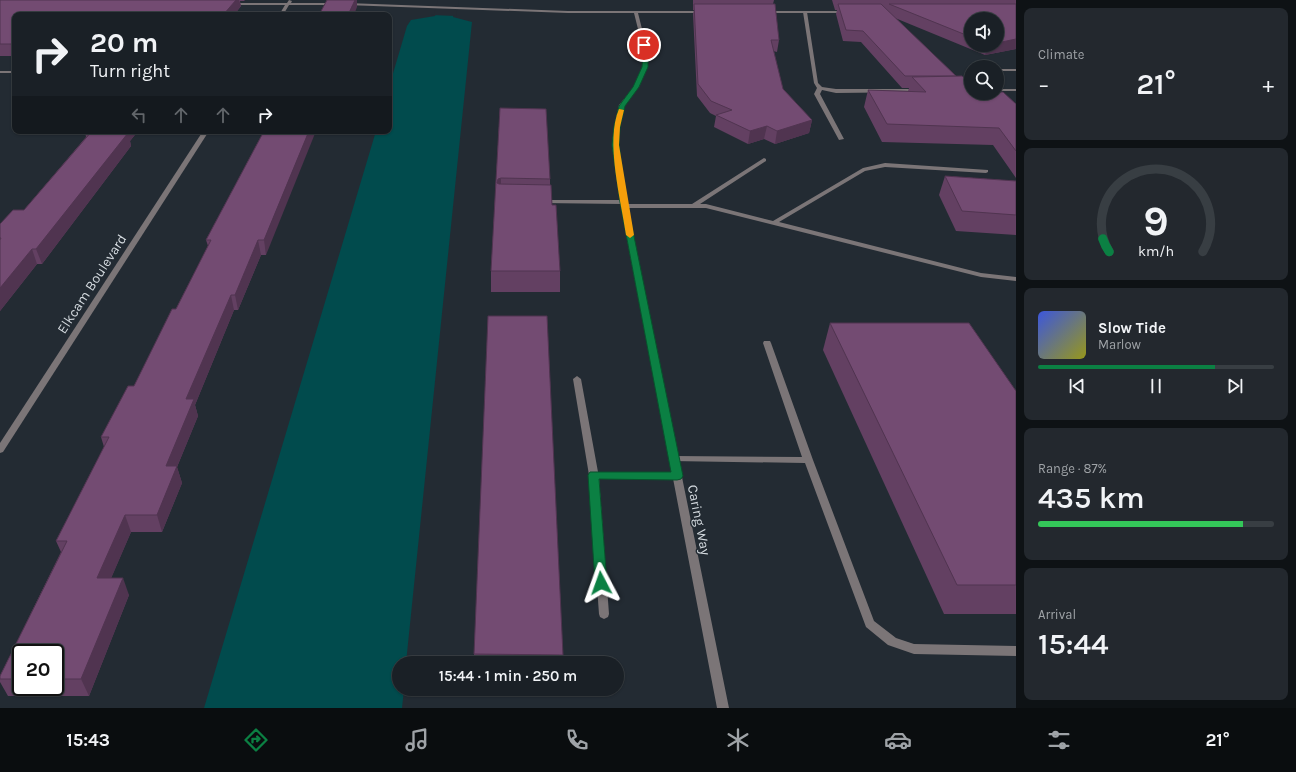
<!DOCTYPE html>
<meta charset="utf-8">
<style>
:root{--surface:#1a2026;--page:#23282e;--text:#f1f3f6;--muted:#9fa3a7;--line:#383e43;--accent:#0b8043}
body{margin:0;font-family:Karla,sans-serif;background:var(--page);color:var(--text);height:100vh;display:flex;flex-direction:column;font-size:15px;white-space:nowrap}
*{box-sizing:border-box;margin:0}
p{font-size:13px;color:var(--muted)}
.icon{flex:none;width:22px;height:22px;fill:none;stroke:currentColor;stroke-width:2;stroke-linecap:round;stroke-linejoin:round}
.map{position:relative;flex:1;overflow:hidden}
.details{display:flex;flex-direction:column;gap:8px;padding:8px;background:#0e1215;width:280px}
.details>*{flex:none}
.guide{position:absolute;left:12px;top:12px;width:380px;height:122px;border-radius:8px;box-shadow:0 1px 3px #0004,0 0 0 1px var(--line);background:#1a2026;color:var(--text);overflow:hidden}
.tools{position:absolute;left:964px;top:12px;display:grid;gap:8px}
.tools a{display:grid;place-items:center;width:40px;height:40px;border-radius:50%;background:var(--surface);box-shadow:0 1px 3px #0004,0 0 0 1px var(--line);font-size:20px}
.speed{position:absolute;left:12px;top:644px;display:flex;gap:8px;font-size:20px;font-weight:700;text-align:center}
.speed>*{display:grid;place-content:center;width:52px;height:52px;border-radius:50%;background:var(--surface);box-shadow:0 1px 3px #0004,0 0 0 1px var(--line);line-height:1}
.speed .limit{border:2px solid #111;border-radius:6px;background:#fff;color:#111}
.pin{position:absolute;display:grid;place-items:center;width:34px;height:34px;color:#fff;margin:-17px;border:2px solid #fff;border-radius:50%;box-shadow:0 1px 4px #0007}
.me{position:absolute;width:44px;margin:-22px;rotate:356deg;stroke-linejoin:round;filter:drop-shadow(0 0 3px #0008)}
.turn{display:flex;align-items:center;gap:14px;height:84px;padding:0 12px;font-size:18px}
.turn .icon{width:52px;height:52px;stroke-width:2.5}
.turn b{display:block;font-size:28px;line-height:34px}
.lanes{display:flex;align-items:center;height:38px;padding:0 12px;background:#0003;justify-content:center;gap:20px;direction:ltr}
.lanes .off{opacity:.35}
.big{font-size:30px;font-weight:600;line-height:1.1}
.details .widget{flex:1;display:flex;flex-direction:column;justify-content:center;gap:6px;min-width:0;padding:0 14px;border-radius:8px;background:var(--page)}
.details .dial{align-items:center;gap:0}
.dial svg{height:104px;overflow:visible;fill:none;stroke:var(--line);stroke-width:7;stroke-linecap:round;text-anchor:middle}
.dial text{fill:var(--text);stroke:none}
.song{display:flex;align-items:center;gap:12px}
.cover{width:48px;height:48px;border-radius:6px;background:linear-gradient(135deg,hsl(230 70% 55%),hsl(60 70% 35%))}
.played{height:4px;border-radius:2px;background:linear-gradient(90deg,var(--accent) 75%,var(--line) 75%)}
.keys{display:flex;justify-content:space-around;direction:ltr}
.heat{display:flex;justify-content:space-between;align-items:center;font-size:22px;direction:ltr}
.charge{height:6px;border-radius:3px;background:linear-gradient(90deg,#34c759 87%,var(--line) 0)}
.trip{position:absolute;left:392px;top:656px;width:232px;height:40px;border-radius:20px;background:var(--surface);box-shadow:0 1px 3px #0004,0 0 0 1px var(--line);font-weight:600;line-height:40px;text-align:center}
.tabs{display:flex;height:64px;justify-content:space-around;align-items:center;background:#0a0d0f;color:var(--muted)}
.tabs .icon{width:28px;height:28px}
.tabs .active{color:var(--accent)}
.tabs b{font-size:18px;color:var(--text)}
main{display:flex;flex:1;min-height:0}
.map>svg:first-child{display:block}
.water{fill:#014b4d}
.pier{fill:#232b33}
.lines{fill:none;stroke-linecap:round;stroke-linejoin:round}
.service{fill:#7b7577;fill-rule:evenodd}
.minor{fill:#7b7577;fill-rule:evenodd}
.wall{fill:#634062;fill-rule:evenodd}
.shaded-wall{fill:#503450}
.building{fill:#734b72;stroke:#503450}
.route{fill:#0b8043;stroke:#07532c}
.slow{fill:#f59e0b}
.labels{text-anchor:middle;dominant-baseline:central;stroke-width:3;stroke-linejoin:round;paint-order:stroke}
.street-label{font-size:14px;fill:#d4dadf;stroke:#232b33}
</style>
<main>
<div class="map">
<svg width="1016" height="708" viewBox="0 0 1016 708">
<rect width="100%" height="100%" fill="#232b33"/>
<polygon class="water" points="441,0 456,2 453,17 472,22 406,663 399,663 399,689 404,689 402,708 204,708 376,131 389,131 389,87 407,26 411,20 435,16"/>
<polygon class="pier" points="438,0 459,0 456,16 431,15 434,14"/>
<g class="lines">
<g class="service">
<polygon points="805,11 807,12 818,83 822,87 836,89 919,89 922,91 921,92 836,93 822,90 820,94 844,139 839,140 814,94 817,88 814,83 803,12"/>
<rect x="997" y="69" width="19" height="2"/>
<rect x="997" y="89" width="19" height="2"/>
<polygon points="764,158 766,159 766,161 700,204 706,204 773,221 863,168 885,163 988,170 988,172 986,173 885,167 865,171 779,222 981,273 1016,277 1016,281 981,277 706,208 624,208 621,206 624,204 692,204"/>
<polygon points="542,200 623,200 626,202 623,204 540,203 539,202"/>
<polygon points="764,341 770,341 771,343 813,460 874,621 896,638 914,644 1016,646 1016,656 914,654 888,645 866,627 805,463 671,461 669,459 671,457 674,456 802,457 763,343"/>
<polygon points="577,376 581,379 598,472 677,473 680,474 682,476 680,478 677,479 599,478 609,614 608,617 604,619 600,617 599,614 589,475 573,379"/>
</g>
<g class="minor">
<polygon points="289,0 292,1 291,3 335,3 337,4 335,5 289,5 283,15 279,15 285,5 229,5 227,4 229,3 287,3"/>
<polygon points="347,3 568,11 703,11 705,12 703,13 638,13 648,53 647,67 638,87 625,105 620,127 618,145 626,202 729,708 717,708 620,202 612,145 614,127 619,105 634,87 643,67 644,53 634,13 568,13 346,5"/>
<polygon points="764,11 847,11 849,12 847,13 765,13"/>
<rect x="0" y="71" width="15" height="2"/>
<polygon points="203,131 209,131 3,452 0,453 0,443"/>
</g>
</g>
<g class="wall">
<polygon points="0,0 245,0 244,1 240,1 241,6 234,15 15,15 15,56 0,56"/>
<polygon points="693,0 774,0 773,4 779,40 777,52 773,51 783,89 812,120 809,133 775,144 764,139 748,144 714,127 716,116 710,113 697,96 693,14 694,10 693,10"/>
<path d="M832,0h184v49l-31,6 -90,-37 61,58 15,17 45,11v74l-23,-33 -111,-3 -18,-35 4,-17 40,1 1,-3h-7l-41,-46 -18,-1 -7,-27 1,-4h-2zM971,19l26,26h-26z"/>
<polygon points="500,108 550,179 550,185 552,205 560,271 560,292 491,292 491,271"/>
<polygon points="85,131 138,131 130,141 131,146 42,264 37,264 0,311 0,224 24,210 86,137"/>
<path d="M264,131l2,124h-5l-23,55h-4l-39,95 3,11 -21,51 5,16 -20,49h-31l-20,46 18,17 -40,101h-81l-8,-14v-6l61,-124 -5,-11 48,-94 -3,-10 33,-51 42,-77 32,-63 -2,-6zM21,653h34v34h-34z"/>
<polygon points="945,176 1016,181 1016,235 956,231 939,195"/>
<polygon points="830,323 1016,391 1016,614 944,614 823,350"/>
<polygon points="474,654 563,655 562,663 474,663"/>
</g>
<g class="shaded-wall">
<polygon points="236,0 239,0 241,6 234,15 223,15"/>
<polygon points="355,0 357,0 357,7 354,15 348,15"/>
<polygon points="1016,39 1016,49 985,55 988,45 997,45 997,43"/>
<polygon points="812,120 809,133 775,144 777,131"/>
<polygon points="767,126 764,139 748,144 750,131"/>
<polygon points="124,131 138,131 130,141 131,146 42,264 36,249"/>
<polygon points="309,131 316,131 266,255 264,240"/>
<polygon points="501,178 501,198 497,183 498,179"/>
<polygon points="258,240 261,255 238,310 235,295"/>
<polygon points="32,249 37,264 0,311 0,288"/>
<polygon points="231,295 234,310 195,405 198,416 177,467 182,483 162,532 157,515 166,466 186,399"/>
<polygon points="125,515 131,532 104,595 97,578"/>
<polygon points="123,578 129,595 89,696 81,679"/>
</g>
<g class="building">
<polygon points="0,0 236,0 223,15 15,15 15,44 0,44"/>
<polygon points="327,0 355,0 348,15 319,15"/>
<polygon points="694,4 775,4 779,40 771,40 783,89 812,120 777,131 767,126 750,131 716,115 732,110 711,101 698,84"/>
<polygon points="838,4 881,4 956,76 905,76 863,31 846,30"/>
<polygon points="889,4 1016,4 1016,39 997,43 997,19 971,19 971,37"/>
<polygon points="962,76 971,84 971,93 997,93 997,92 1003,92 1016,104 1016,151 999,128 887,124 868,90 926,92 912,77"/>
<polygon points="500,108 546,109 550,179 501,178 498,179 497,183 499,184 551,185 552,205 556,205 560,271 491,271"/>
<polygon points="92,131 124,131 123,133 128,133 36,249 32,249 0,288 0,240 1,238 0,238 0,224 13,210 24,210"/>
<polygon points="264,131 309,131 264,240 258,240 235,295 231,295 186,399 194,399 166,466 177,466 157,515 125,515 97,578 123,578 81,679 55,679 55,653 21,653 21,679 0,679 0,676 67,541 56,541 109,437 101,437 128,386 134,386 172,309 176,309 211,240 206,240"/>
<polygon points="945,176 1016,181 1016,215 962,211"/>
<polygon points="488,316 547,316 563,655 474,654"/>
<polygon points="830,323 969,323 1016,391 1016,585 957,585"/>
</g>
<polygon class="route" points="644,44 647,45 648,53 648,67 639,87 625,106 620,127 619,145 627,202 683,476 681,479 677,480 599,479 607,583 606,586 601,588 597,586 595,583 588,475 590,472 671,472 620,202 612,145 614,127 619,106 633,87 642,67 643,53 641,45"/>
<path class="slow" d="M619,109l5,1 -4,17 -1,18 15,90 -4,3 -4,-3c-5,-35 -21,-94 -7,-126z"/>
<g class="labels">
<g class="street-label">
<text transform="translate(92 284) rotate(-57)">Elkcam Boulevard</text>
<text transform="translate(699 520) rotate(79)">Caring Way</text>
</g>
</g>
</svg>
<div class="tools">
<a><svg class="icon" aria-label="sound" viewBox="0 0 24 24"><path d="M4 9h4l5-4v14l-5-4H4zM17 9q2 3 0 6"/></svg></a>
<a><svg class="icon" aria-label="search" viewBox="0 0 24 24"><circle cx="10" cy="10" r="6"/><path d="M15 15l6 6"/></svg></a>
</div>
<div class="speed"><div class="limit">20</div></div>
<div class="pin" style="left:644px;top:45px;background:#d93025"><svg class="icon" aria-label="arrive" viewBox="0 0 24 24"><path d="M6 21V4h12l-3 4 3 4H6"/></svg></div>
<svg class="me" style="left:601px;top:583px" viewBox="-20 -20 40 40"><path d="M0-17L14 15 0 8-14 15z" fill="#0b8043" stroke="#fff" stroke-width="4"/></svg>
<div class="trip">15:44 · 1 min · 250 m</div>
<div class="guide">
<div class="turn"><svg class="icon" aria-label="right" viewBox="0 0 24 24"><path d="M7 20v-9h11M14 6l5 5-5 5"/></svg><div><b>20 m</b>Turn right</div></div>
<div class="lanes"><svg class="icon off" aria-label="left" viewBox="0 0 24 24"><path d="M17 20v-9H6M10 6l-5 5 5 5"/></svg><svg class="icon off" aria-label="ahead" viewBox="0 0 24 24"><path d="M12 20V5M6 11l6-6 6 6"/></svg><svg class="icon off" aria-label="ahead" viewBox="0 0 24 24"><path d="M12 20V5M6 11l6-6 6 6"/></svg><svg class="icon" aria-label="right" viewBox="0 0 24 24"><path d="M7 20v-9h11M14 6l5 5-5 5"/></svg></div>
</div>
</div>
<section class="details">
<div class="widget"><p>Climate</p>
<div class="heat"><a>−</a><b class="big">21°</b><a>+</a></div>
</div>
<div class="widget dial"><svg viewBox="0 0 100 80">
<path d="M14 69A42 42 0 1 1 86 69"/>
<path d="M14 69A42 42 0 0 1 9 59" stroke="#0b8043"/>
<text x="50" y="56" font-size="32" font-weight="700">9</text>
<text x="50" y="72" font-size="11">km/h</text>
</svg></div>
<div class="widget">
<div class="song"><i class="cover"></i><div><b>Slow Tide</b><p>Marlow</p></div></div>
<div class="played"></div>
<div class="keys"><svg class="icon" aria-label="previous" viewBox="0 0 24 24"><path d="M18 5L8 12l10 7zM5 5v14"/></svg><svg class="icon" aria-label="pause" viewBox="0 0 24 24"><path d="M8 5v14M16 5v14"/></svg><svg class="icon" aria-label="next" viewBox="0 0 24 24"><path d="M6 5l10 7-10 7zM19 5v14"/></svg></div>
</div>
<div class="widget"><p>Range · 87%</p><b class="big">435 km</b><div class="charge"></div></div>
<div class="widget"><p>Arrival</p><b class="big">15:44</b></div>
</section>
</main>
<nav class="tabs">
<b>15:43</b>
<svg class="icon active" aria-label="directions" viewBox="0 0 24 24"><path d="M12 3l9 9-9 9-9-9zM9 14v-3h6M13 9l2 2-2 2"/></svg>
<svg class="icon" aria-label="music" viewBox="0 0 24 24"><path d="M9 18V5l10-2v13"/><circle cx="6" cy="18" r="3"/><circle cx="16" cy="16" r="3"/></svg>
<svg class="icon" aria-label="phone" viewBox="0 0 24 24"><path d="M5 4h4l2 5-3 2q2 4 5 5l2-3 5 2v4C11 20 4 13 5 4z"/></svg>
<svg class="icon" aria-label="climate" viewBox="0 0 24 24"><path d="M12 3v18M4 7l16 10M4 17L20 7"/></svg>
<svg class="icon" aria-label="car" viewBox="0 0 24 24"><path d="M5 17H2v-5l4-1 3-4h7l3 4 3 1v5h-3M9 17h6M6 11h13"/><circle cx="7" cy="17" r="2"/><circle cx="17" cy="17" r="2"/></svg>
<svg class="icon" aria-label="filters" viewBox="0 0 24 24"><path d="M4 7h16M4 17h16"/><circle cx="9" cy="7" r="2"/><circle cx="15" cy="17" r="2"/></svg>
<b>21°</b>
</nav>
